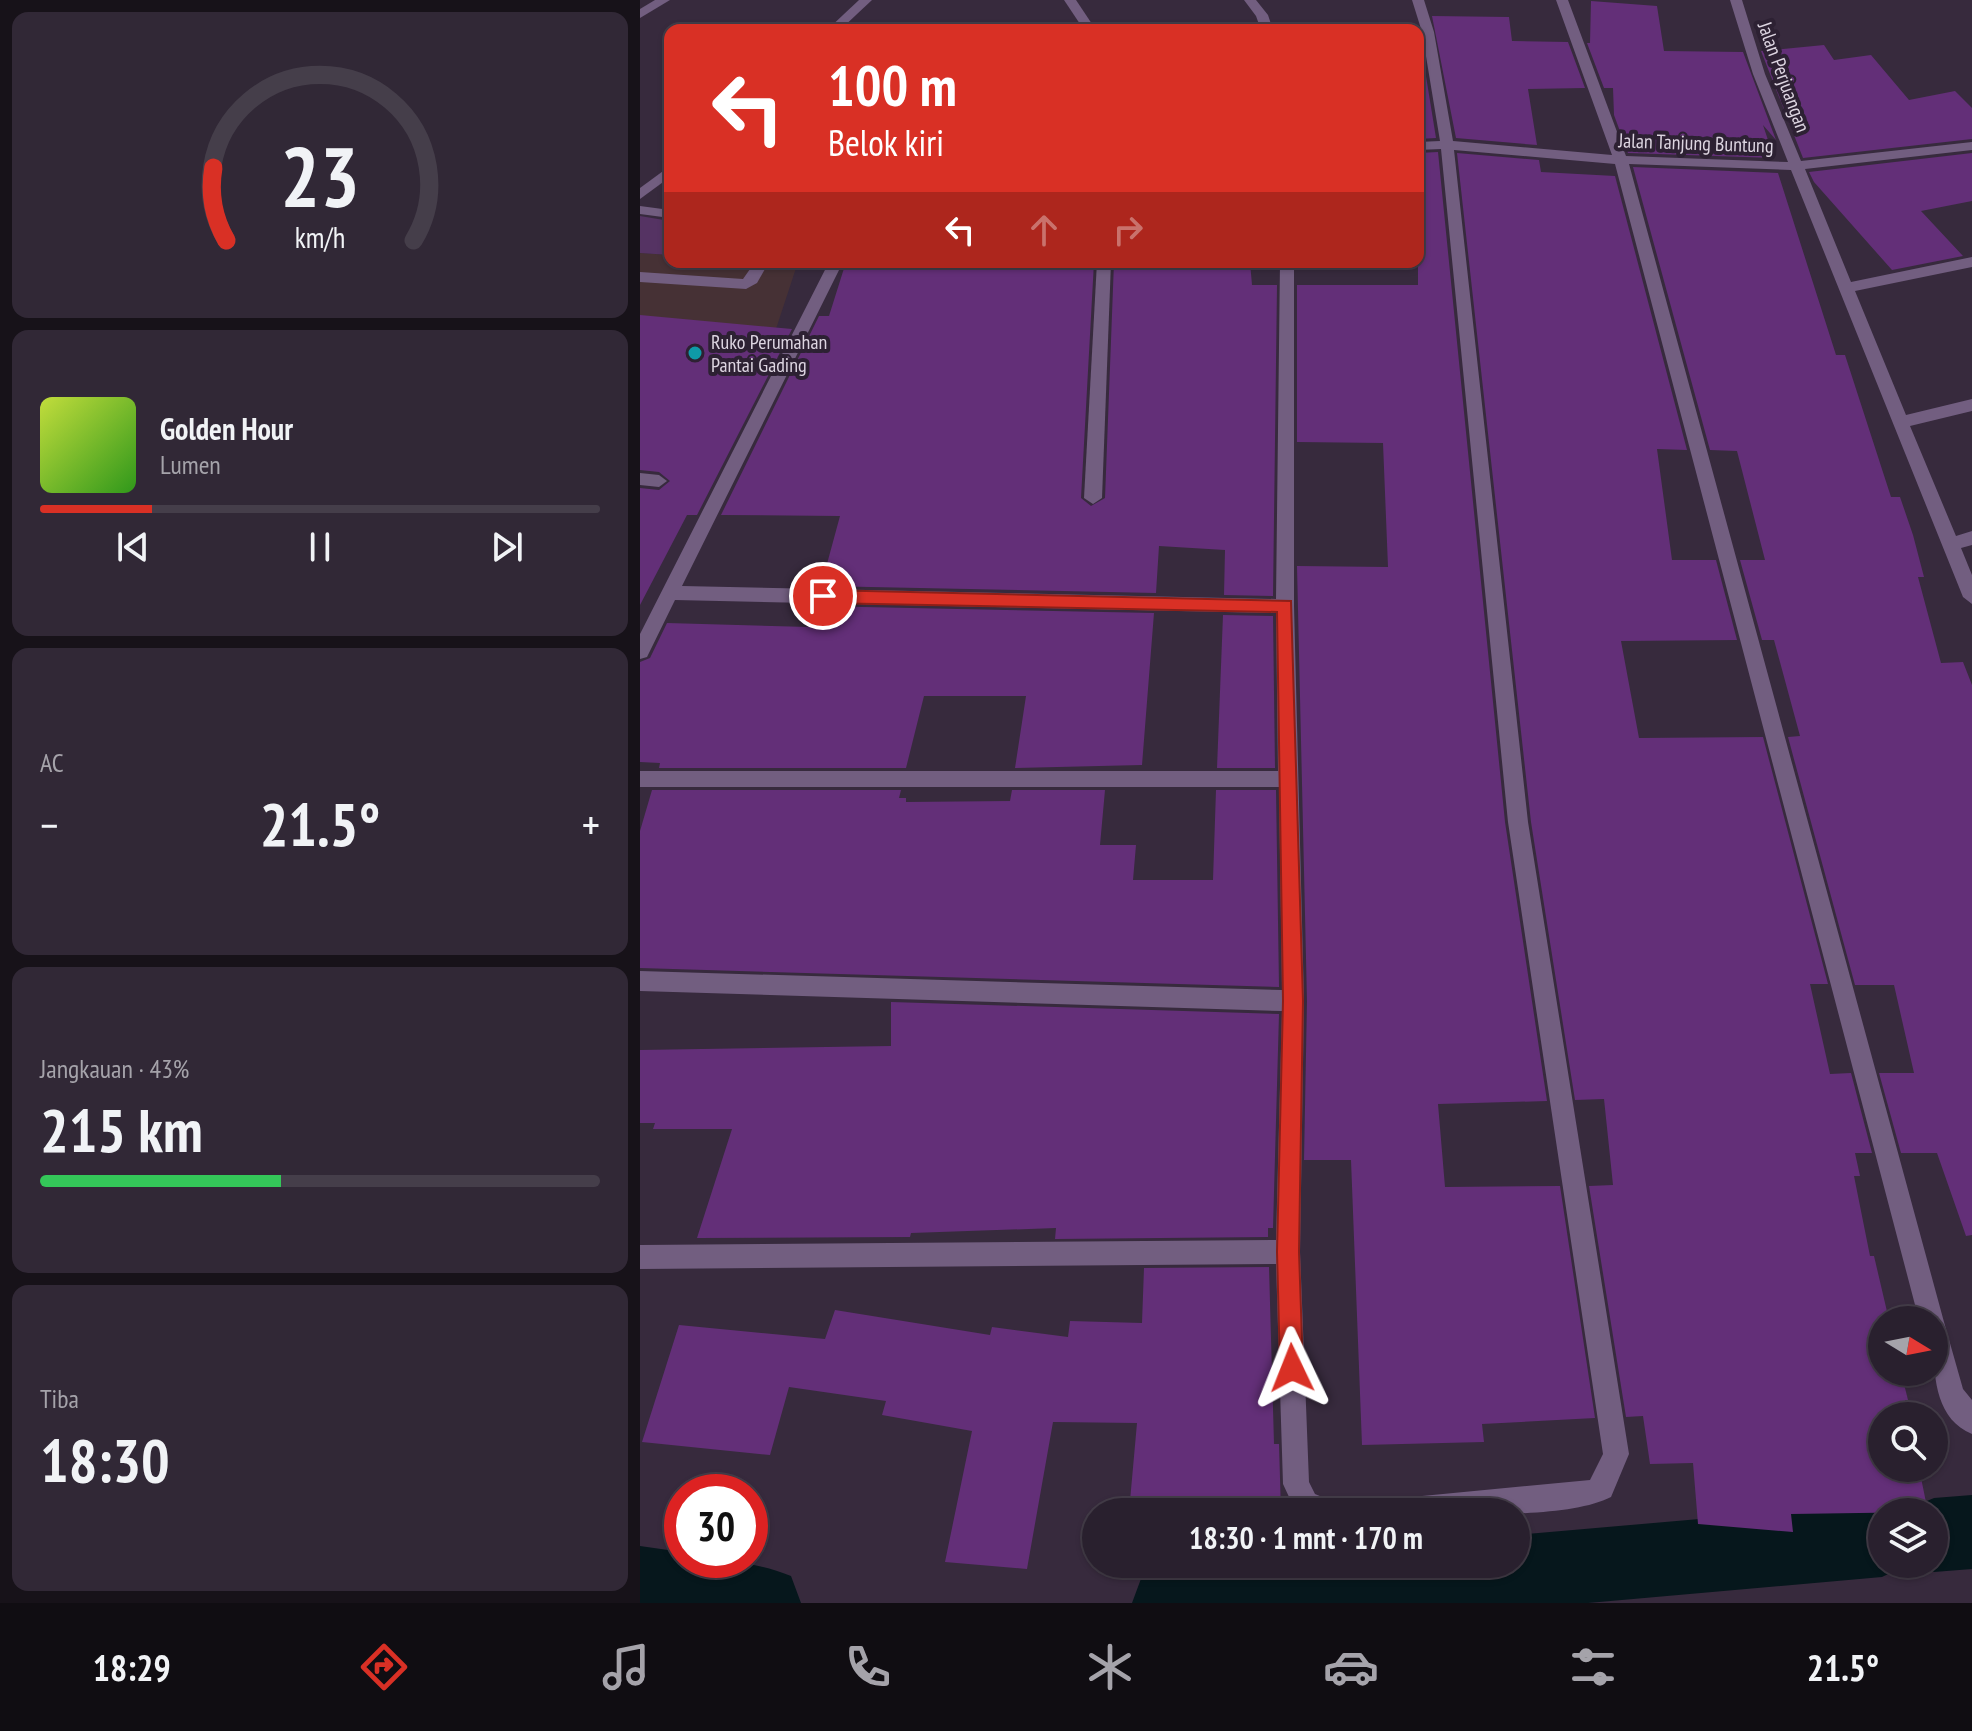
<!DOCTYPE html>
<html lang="id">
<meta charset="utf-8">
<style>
:root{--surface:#29202e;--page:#312836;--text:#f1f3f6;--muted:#a5a3aa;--line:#453e4a;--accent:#d93025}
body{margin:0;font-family:"PT Sans Narrow",sans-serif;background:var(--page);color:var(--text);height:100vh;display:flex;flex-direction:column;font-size:30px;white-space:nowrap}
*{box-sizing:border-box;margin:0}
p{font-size:26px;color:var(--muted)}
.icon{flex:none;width:44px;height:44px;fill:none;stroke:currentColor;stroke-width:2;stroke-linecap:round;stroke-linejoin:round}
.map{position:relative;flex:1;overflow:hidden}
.sheet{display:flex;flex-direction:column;gap:12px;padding:12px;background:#171219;width:640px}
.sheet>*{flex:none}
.top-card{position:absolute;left:24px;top:24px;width:760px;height:244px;border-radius:16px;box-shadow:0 2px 6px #0004,0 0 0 2px var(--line);background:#d93025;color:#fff;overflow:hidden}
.needle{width:52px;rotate:100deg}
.tools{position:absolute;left:1228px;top:1306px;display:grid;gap:16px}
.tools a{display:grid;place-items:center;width:80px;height:80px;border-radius:50%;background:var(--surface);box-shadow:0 2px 6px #0004,0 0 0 2px var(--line);font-size:40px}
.speed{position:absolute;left:24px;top:1474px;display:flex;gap:16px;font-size:40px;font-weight:700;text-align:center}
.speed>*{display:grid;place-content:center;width:104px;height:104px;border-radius:50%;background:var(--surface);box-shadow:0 2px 6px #0004,0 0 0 2px var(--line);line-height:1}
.speed .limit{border:12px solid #d22;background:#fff;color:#111}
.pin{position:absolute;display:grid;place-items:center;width:68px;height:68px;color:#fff;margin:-34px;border:4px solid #fff;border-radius:50%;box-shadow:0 2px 8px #0007}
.me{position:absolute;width:88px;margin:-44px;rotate:358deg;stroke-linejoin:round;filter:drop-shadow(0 0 6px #0008)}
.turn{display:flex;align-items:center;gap:28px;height:168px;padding:0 32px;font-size:36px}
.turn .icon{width:104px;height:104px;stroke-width:2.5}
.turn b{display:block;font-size:56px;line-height:68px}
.lanes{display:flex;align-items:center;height:76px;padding:0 32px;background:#0003;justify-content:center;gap:40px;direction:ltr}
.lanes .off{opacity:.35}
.big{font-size:60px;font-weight:700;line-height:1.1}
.sheet .tile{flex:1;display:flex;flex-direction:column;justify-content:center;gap:12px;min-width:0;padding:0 28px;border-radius:16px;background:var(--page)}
.sheet .dial{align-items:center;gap:0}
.dial svg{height:208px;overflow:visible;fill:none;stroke:var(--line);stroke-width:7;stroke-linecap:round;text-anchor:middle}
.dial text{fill:var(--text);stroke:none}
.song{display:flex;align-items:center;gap:24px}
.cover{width:96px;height:96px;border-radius:12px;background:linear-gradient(135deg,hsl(70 70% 55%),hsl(110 70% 35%))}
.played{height:8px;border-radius:4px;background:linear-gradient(90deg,var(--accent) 20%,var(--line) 20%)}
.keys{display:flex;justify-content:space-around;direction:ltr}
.heat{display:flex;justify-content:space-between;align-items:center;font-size:44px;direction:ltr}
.charge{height:12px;border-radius:6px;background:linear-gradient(90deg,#34c759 43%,var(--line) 0)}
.trip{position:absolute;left:442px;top:1498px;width:448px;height:80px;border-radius:40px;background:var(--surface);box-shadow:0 2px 6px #0004,0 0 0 2px var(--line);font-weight:700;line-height:80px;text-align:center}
.tabs{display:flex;height:128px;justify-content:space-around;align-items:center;background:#100d12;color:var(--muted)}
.tabs .icon{width:56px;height:56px}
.tabs .current{color:var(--accent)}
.tabs b{font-size:36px;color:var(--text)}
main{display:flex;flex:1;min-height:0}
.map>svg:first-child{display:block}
.commercial{fill:#463135}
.green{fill:#553363}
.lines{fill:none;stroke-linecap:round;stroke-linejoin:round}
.canal{fill:#06171c;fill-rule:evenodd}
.building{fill:#632f78}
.minor{fill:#725e80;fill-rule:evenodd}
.route{fill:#d93025;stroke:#8d1f18;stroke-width:2}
.culture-dot{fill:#0f9aa8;stroke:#2d2133;stroke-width:3}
.labels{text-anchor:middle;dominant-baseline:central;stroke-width:8;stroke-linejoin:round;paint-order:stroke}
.far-street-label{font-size:20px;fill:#ddd5e1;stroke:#2d2133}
.far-poi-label{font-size:20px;fill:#ddd5e1;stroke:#2d2133;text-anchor:start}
</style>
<main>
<section class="sheet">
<div class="tile dial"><svg viewBox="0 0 100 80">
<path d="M14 69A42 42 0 1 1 86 69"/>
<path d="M14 69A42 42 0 0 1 9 41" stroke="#d93025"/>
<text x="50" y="56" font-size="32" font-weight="700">23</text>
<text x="50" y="72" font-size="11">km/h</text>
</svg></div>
<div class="tile">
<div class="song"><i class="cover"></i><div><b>Golden Hour</b><p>Lumen</p></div></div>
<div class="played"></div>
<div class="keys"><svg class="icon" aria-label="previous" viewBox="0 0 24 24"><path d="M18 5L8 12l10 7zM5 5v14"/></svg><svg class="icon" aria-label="pause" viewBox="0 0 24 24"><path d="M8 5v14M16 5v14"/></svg><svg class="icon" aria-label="next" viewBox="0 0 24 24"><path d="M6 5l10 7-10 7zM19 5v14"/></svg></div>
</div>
<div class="tile"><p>AC</p>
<div class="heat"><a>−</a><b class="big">21.5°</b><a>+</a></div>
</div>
<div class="tile"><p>Jangkauan · 43%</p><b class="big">215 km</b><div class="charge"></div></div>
<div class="tile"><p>Tiba</p><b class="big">18:30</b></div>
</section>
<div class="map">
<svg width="1332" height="1603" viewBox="0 0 1332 1603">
<rect width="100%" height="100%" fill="#372a3d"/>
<polygon class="commercial" points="0,253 30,255 30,262 157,265 109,411 0,399"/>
<polygon class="green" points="0,216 30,221 30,255 0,253"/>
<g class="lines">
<g class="canal">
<polygon points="1332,1495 1332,1569 1294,1572 1276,1564 1294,1564 1294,1512 1267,1512 1268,1509 1294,1498"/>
<polygon points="1242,1503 1263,1512 1242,1512 1242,1564 1269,1564 1242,1577 948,1603 492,1603 502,1576 529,1566 876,1564 876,1535"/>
<path d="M0,1546l42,6v8c39,0 72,1 109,16l10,27h-161z"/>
</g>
</g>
<g class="building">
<polygon points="951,1 1017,6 1024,51 1103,52 1136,140 1123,125 1134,158 988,153 974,115 973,88 964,88 947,43 950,43"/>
<polygon points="792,16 869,17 872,41 928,42 945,88 888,89 897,145 816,138"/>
<polygon points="778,29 779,33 796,138 778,139"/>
<polygon points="1184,45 1194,60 1231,55 1269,100 1315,91 1332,108 1332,139 1163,158 1121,51"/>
<polygon points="798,152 865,822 907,1101 798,1104 805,1187 920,1186 955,1418 842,1424 844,1442 722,1445 711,1160 664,1160 667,1001 657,566 748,567 743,443 657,442 657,285 778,285 778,153"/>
<polygon points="817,153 899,160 901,172 975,176 1047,450 1017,449 1032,560 1076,560 1097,640 981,641 999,738 1123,737 1188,984 1170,984 1190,1074 1211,1073 1232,1153 1215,1153 1220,1176 1214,1176 1230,1256 1234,1256 1249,1320 1242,1320 1242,1372 1261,1372 1268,1400 1265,1400 1268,1416 1242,1416 1242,1468 1279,1468 1288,1512 1151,1514 1153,1532 1058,1524 1053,1463 1010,1464 1003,1416 986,1417 949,1186 973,1185 964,1099 935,1100 891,822"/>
<polygon points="1332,153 1332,201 1281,211 1323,256 1252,270 1174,182 1169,172"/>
<polygon points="993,167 1138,173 1196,355 1205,355 1251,497 1260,497 1273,535 1284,577 1278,577 1301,663 1323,662 1332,685 1332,1235 1326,1236 1297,1153 1261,1153 1239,1073 1274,1073 1254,985 1215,985 1148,737 1160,736 1134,640 1122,640 1100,560 1125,560 1097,451 1070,450"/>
<polygon points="206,262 454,262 441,498 451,506 465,498 474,262 610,262 612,285 637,285 633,596 584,595 585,550 519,546 516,593 181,586 200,516 81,515 179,316 189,316"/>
<polygon points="0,315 152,329 57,515 47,515 0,605 0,488 19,490 30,481 19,472 0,470"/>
<polygon points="175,606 514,613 502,765 375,768 386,696 284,696 266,768 19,768 20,763 0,762 0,662 10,658 27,623 169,627"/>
<polygon points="583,615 633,616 635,768 577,768"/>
<polygon points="12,790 261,790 259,798 266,798 266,802 370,801 372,790 465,790 460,845 496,845 493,880 573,880 576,790 636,790 639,987 0,968 0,831"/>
<polygon points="251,1002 639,1014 633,1228 628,1228 628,1237 415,1239 416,1228 271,1233 270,1237 57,1238 92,1129 13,1129 15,1123 0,1123 0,1050 251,1046"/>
<polygon points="629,1267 634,1444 639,1444 641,1512 489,1512 497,1423 413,1422 387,1569 305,1562 332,1431 242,1415 246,1401 149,1387 130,1455 2,1442 39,1325 185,1339 195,1310 350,1335 352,1327 428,1337 430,1321 502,1323 504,1268"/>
</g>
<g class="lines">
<g class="minor">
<polygon points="15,0 30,0 0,18 0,9"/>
<polygon points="219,0 232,0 200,30 187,30"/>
<polygon points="424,0 436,0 456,30 444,30"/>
<polygon points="604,0 616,0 628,15 633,30 621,30 616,16"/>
<path d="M772,0h12l10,32 19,109 159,14 -56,-155h12l58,156 162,6 -35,-88 -23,-74h12l23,74 36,87 171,-19v8l-167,19 46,113 121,-25v10l-117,24 51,124 66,-16v12l-62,15 46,110 16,-5v14l-11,3 11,27v29l-9,-7 -172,-427 -162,-6 315,1158 19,67 9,11v34c-44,-18 -38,-76 -38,-114h-15l-304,-1156 -161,-14 74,672 101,632 -18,43c-49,25 -173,15 -233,15l3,-10 10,-3 199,-19 13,-26 -95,-632 -67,-673 -23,1v-8l22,-1 -18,-109z"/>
<polygon points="30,166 30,177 0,199 0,188"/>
<polygon points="0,206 30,210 30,218 0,214"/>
<polygon points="115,262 129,262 117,283 106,289 0,282 0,272 103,279"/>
<polygon points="189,262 203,262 42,586 636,599 640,262 654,262 654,606 664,1001 660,1252 669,1482 675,1494 694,1502 697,1512 656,1512 643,1484 636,1264 0,1269 0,1245 636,1240 642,1011 0,991 0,971 642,990 639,787 0,787 0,771 638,771 636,613 35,600 7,657 0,659 0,634"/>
<polygon points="457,262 471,262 462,498 453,504 444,498"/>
<polygon points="0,473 19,475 27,481 19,487 0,485"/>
</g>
</g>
<polygon class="route" points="183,590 651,601 663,1001 659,1252 663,1368 660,1376 652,1379 644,1376 640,1368 637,1252 643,1001 637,612 183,603 175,596"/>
<circle class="culture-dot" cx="55" cy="353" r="8"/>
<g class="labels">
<g class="far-street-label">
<text transform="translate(1144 77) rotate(70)">Jalan Perjuangan</text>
<text transform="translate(1056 143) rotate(2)">Jalan Tanjung Buntung</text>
</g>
<g class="far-poi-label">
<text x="71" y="342">Ruko Perumahan<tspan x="71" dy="23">Pantai Gading</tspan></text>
</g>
</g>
</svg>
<div class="tools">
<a><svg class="needle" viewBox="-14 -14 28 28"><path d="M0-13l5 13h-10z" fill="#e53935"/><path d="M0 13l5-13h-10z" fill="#a5a3aa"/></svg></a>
<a><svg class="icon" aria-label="search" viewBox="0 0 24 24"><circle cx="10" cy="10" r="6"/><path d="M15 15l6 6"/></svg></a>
<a><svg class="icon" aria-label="layers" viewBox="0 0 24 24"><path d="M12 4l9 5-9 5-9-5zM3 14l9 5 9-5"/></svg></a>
</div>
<div class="speed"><div class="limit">30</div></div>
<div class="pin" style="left:183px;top:596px;background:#d93025"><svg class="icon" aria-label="arrive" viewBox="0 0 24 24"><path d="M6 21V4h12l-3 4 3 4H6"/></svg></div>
<svg class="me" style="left:652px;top:1368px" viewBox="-20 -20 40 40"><path d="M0-17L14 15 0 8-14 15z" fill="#d93025" stroke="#fff" stroke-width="4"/></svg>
<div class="trip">18:30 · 1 mnt · 170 m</div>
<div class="top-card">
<div class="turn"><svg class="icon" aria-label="left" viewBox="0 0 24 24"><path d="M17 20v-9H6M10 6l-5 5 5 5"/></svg><div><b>100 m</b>Belok kiri</div></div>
<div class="lanes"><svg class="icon" aria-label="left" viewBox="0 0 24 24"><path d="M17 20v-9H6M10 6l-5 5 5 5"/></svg><svg class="icon off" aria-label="ahead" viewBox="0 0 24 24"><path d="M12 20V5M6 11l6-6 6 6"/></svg><svg class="icon off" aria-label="right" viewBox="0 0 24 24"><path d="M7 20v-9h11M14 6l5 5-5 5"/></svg></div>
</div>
</div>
</main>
<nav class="tabs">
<b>18:29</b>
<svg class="icon current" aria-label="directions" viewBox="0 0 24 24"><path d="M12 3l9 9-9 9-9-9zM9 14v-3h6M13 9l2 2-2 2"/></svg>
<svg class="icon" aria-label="music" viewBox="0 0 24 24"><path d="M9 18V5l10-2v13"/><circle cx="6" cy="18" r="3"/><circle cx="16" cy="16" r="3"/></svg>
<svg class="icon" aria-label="phone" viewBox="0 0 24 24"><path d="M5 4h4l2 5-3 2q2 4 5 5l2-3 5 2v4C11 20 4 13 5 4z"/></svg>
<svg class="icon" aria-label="climate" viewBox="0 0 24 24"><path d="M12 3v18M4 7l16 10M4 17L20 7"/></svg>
<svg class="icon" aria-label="car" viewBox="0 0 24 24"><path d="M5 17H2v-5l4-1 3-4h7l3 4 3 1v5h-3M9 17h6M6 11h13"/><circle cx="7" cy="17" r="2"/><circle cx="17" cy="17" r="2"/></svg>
<svg class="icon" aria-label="filters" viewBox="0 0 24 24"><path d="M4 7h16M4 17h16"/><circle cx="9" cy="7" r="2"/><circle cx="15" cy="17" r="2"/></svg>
<b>21.5°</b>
</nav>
